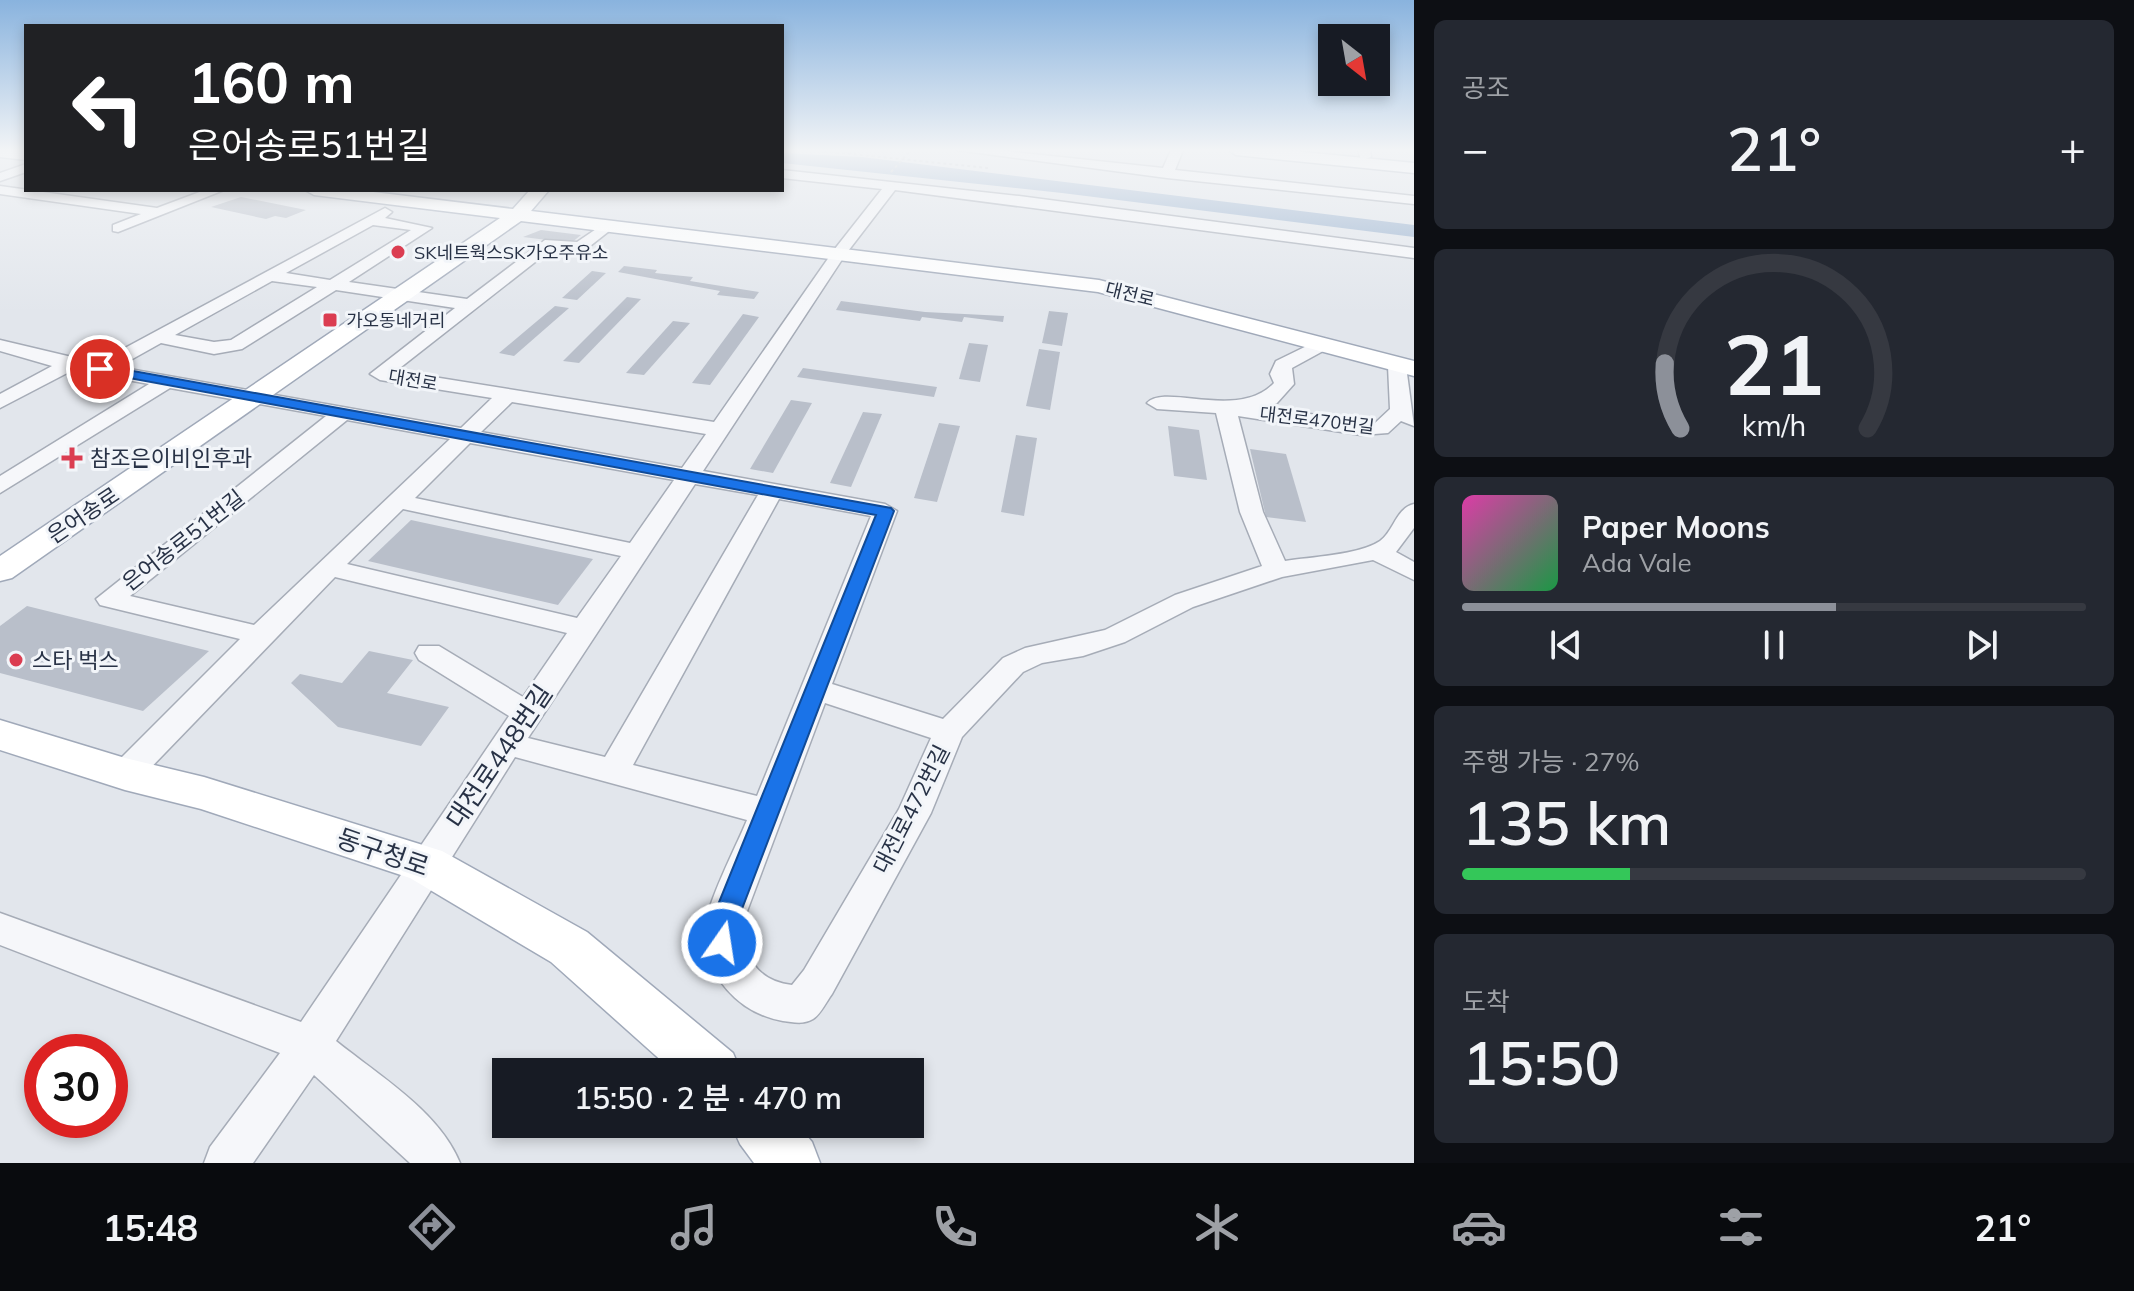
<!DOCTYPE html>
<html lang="ko">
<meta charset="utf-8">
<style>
:root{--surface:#171b24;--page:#242831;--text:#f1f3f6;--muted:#9ea1a6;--line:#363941;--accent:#8c9099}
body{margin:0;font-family:Mulish,"Noto Sans KR",sans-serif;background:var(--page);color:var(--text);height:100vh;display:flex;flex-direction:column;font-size:30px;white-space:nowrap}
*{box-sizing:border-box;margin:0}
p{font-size:26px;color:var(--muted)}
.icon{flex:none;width:44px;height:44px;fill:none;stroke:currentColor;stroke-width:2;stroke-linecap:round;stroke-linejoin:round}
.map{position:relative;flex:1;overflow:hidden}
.drawer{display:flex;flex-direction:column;gap:20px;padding:20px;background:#0d0f14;width:720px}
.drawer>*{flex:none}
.hud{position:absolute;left:24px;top:24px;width:760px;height:168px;border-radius:0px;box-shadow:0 4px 12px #0003;background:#202124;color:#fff;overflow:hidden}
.needle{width:52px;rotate:149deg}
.fabs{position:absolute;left:1318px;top:24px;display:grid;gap:16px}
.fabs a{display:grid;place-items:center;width:72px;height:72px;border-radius:0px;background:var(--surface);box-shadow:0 4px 12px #0003;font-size:40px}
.speed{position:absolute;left:24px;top:1034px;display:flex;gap:16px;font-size:40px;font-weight:700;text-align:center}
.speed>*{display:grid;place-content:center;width:104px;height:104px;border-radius:50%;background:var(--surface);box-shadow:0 4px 12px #0003;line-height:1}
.speed .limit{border:12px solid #d22;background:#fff;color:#111}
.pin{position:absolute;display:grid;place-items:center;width:68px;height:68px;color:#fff;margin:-34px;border:4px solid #fff;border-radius:50%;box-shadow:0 2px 8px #0007}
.me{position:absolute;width:88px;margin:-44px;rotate:13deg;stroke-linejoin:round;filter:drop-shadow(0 0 6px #0008)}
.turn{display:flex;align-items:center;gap:28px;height:168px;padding:0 32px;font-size:36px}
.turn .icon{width:104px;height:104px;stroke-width:2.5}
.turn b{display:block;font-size:56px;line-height:68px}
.big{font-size:60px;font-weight:600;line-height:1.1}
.drawer .widget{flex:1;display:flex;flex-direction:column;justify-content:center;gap:12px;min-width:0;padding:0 28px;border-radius:12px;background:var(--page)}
.drawer .dial{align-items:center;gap:0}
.dial svg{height:208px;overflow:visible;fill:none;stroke:var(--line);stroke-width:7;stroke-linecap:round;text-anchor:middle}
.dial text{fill:var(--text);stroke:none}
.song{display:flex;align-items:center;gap:24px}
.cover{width:96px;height:96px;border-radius:12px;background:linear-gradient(135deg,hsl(320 70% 55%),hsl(140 70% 35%))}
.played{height:8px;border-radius:4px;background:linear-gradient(90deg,var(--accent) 60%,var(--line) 60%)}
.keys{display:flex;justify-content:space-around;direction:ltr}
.heat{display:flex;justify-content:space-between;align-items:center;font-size:44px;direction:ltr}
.charge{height:12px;border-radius:6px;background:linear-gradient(90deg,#34c759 27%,var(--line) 0)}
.trip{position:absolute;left:492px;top:1058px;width:432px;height:80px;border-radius:0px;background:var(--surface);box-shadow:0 4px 12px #0003;font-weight:600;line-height:80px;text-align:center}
.menu{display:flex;height:128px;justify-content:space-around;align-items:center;background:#090b0e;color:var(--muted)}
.menu .icon{width:56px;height:56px}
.menu .active{color:var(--accent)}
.menu b{font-size:36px;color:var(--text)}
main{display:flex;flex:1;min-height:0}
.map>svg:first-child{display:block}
.water{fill:#9ab2cf}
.building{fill:#b9bfca}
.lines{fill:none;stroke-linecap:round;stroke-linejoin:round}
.minor-casing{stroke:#a6acb7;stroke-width:3}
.major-casing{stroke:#a0a9b9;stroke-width:3}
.path{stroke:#c0c4cb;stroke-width:2;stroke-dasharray:3 3;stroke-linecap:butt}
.minor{fill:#f6f7fa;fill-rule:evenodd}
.major{fill:#fff;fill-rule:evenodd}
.route{fill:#1a73e8;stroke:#114b97;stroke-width:2}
.poi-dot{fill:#db3d51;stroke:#f2f5f9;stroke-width:3}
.labels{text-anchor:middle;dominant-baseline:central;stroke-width:6;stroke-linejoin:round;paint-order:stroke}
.far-poi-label{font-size:18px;fill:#283246;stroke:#f2f5f9;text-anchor:start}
.far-street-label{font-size:18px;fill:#283246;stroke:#f2f5f9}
.poi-label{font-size:22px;fill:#283246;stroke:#f2f5f9;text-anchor:start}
.street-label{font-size:22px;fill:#283246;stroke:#f2f5f9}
.near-street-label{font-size:26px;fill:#283246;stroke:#f2f5f9}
</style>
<main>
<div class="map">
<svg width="1414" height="1163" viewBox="0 0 1414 1163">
<rect width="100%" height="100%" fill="#e2e6ec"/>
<polygon class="water" points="782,153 862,157 1414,225 1414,237 1062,193 782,163"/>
<g class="building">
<polygon points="241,197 306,210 286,218 275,216 266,219 211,207"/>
<polygon points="541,230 581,235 571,243 523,237"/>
<polygon points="624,266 657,270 655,273 693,277 690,281 759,292 754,299 717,295 720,291 618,272"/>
<polygon points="592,271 606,273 577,300 562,298"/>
<polygon points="627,297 641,299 579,363 563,361"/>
<polygon points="841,301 925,312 1004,316 1003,322 964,317 962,322 922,317 920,321 836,310"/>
<polygon points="555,306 569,308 514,356 499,353"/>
<polygon points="1049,311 1068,313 1062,346 1042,343"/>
<polygon points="743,314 759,317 710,385 692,383"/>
<polygon points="673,321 690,323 644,375 626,373"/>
<polygon points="969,343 988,345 980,382 959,379"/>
<polygon points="1039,349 1060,352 1050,410 1026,406"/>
<polygon points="803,368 937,387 934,397 797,377"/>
<polygon points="791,400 812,403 773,473 750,469"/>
<polygon points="863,412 882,414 851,487 830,483"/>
<polygon points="939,423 960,426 937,502 914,498"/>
<polygon points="1168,426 1199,430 1207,480 1174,476"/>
<polygon points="1016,435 1037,438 1024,516 1001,512"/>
<polygon points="1250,449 1286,454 1306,522 1266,517"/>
<polygon points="411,520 593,559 558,605 368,561"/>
<polygon points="27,606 209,651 143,711 0,673 0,626"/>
<polygon points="369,651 413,660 387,693 449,707 421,746 338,727 291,683 300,674 342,683"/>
</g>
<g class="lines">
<defs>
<g id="minor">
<polygon points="956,150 995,150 1163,168 1171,150 1183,150 1175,170 1414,196 1414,204 1167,178"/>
<polygon points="1358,150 1370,150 1371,157 1361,160"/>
<polygon points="26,164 26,172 0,181 0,173"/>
<path d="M782,170l237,26 395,52v10l-519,-68 -50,65 -142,216 182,33 12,7 -65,173 111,35 60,-61 22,-10 80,-18 70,-35 87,-29 -22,-54 -24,-99 -59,-4 -10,-6c18,-20 91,18 127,-20l-4,-9 6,-13 43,-21 9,6 -3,4 -33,18 2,16 -17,19 -11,5 109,15 15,-14 -2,-43 9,-6 9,6 8,60 -13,-5 -13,12 -27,2 -123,-19 25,96 22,49c25,-4 74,-6 95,-20 14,-10 16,-33 34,-37v24l-18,24 18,10v18l-41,-20 -91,17 -89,30 -68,35 -42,14 -41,7 -19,9 -61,65 -31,76 -99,181c-6,8 -11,20 -19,25 -10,6 -20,3 -30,2 -45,-8 -78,-45 -78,-91 0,-24 32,-85 42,-110l-232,-63 -179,284c42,34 103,70 124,122h-50l-96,-88 -61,88h-49l6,-16 70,-94 -280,-108v-32l301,109 208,-306 -90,-56 -4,-7 4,-7h20l84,51 44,-64 -232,-56 -199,206 -11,3 -11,-3 -5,-9 5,-9 126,-126 -140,-34 -4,-6 230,-183 -156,-28 -170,105v-17l149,-92 -76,-14 -73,38v-14l52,-28 -52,-15v-11l97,23 288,-155 7,4 -7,6 47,10 -83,54 118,17 78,-59 32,2 31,-21 7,4 -2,3 -28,22 -32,-2 -157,123 318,51 120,-172 48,-61 -100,-11zM373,225l38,5 -81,50 -44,-7zM272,281l45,6 -86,53 -17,2 -39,-7zM336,290l119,18 -85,66 10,6 112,18 -31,30 -343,-61 43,-24 53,11 28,-5zM512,402l194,32 -24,34 -201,-36zM347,420l103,19 -196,186 -124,-29zM470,443l204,37 -44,63 -215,-45zM695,484l63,11 -153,262 -77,-19zM779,499l92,17 -114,280 -124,-31zM403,509l218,47 -44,62 -230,-54zM825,703l106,35 -32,71 -95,161 -12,15c-35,-4 -50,-29 -49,-63z"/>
<polygon points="0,186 157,208 205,190 224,190 118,232 113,231 113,225 141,214 0,194"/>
</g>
<g id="major">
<polygon points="0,150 26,150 26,160 0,157"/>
<polygon points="1228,150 1283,150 1414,163 1414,173 1236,155"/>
<polygon points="305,190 357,190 513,209 530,190 549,190 531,211 1099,280 1414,361 1414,376 1098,292 521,221 12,578 0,581 0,556 500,218 314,195"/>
<polygon points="0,720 125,758 204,777 442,851 587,932 733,1053 741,1072 674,1072 551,962 410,878 201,809 125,790 0,750"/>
<polygon points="731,1124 797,1124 812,1142 820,1163 754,1163 740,1144"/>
</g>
</defs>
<use href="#minor" class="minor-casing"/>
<use href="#major" class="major-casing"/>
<g class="path">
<polyline points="812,150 988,168"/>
<polyline points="891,172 911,150"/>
</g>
<use href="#minor" class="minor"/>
<use href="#major" class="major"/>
</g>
<linearGradient id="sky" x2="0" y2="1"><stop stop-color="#89b3de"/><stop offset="0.48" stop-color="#f2f4f6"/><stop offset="1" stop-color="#f2f4f6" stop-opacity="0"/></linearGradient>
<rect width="1414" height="313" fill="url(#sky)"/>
<polygon class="route" points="100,365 891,508 894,511 737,922 731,952 722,955 712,952 709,943 711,922 876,515 96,372 96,366"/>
<g class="poi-dot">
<circle cx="398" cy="252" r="8"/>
<rect x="322" y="312" width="16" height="16" rx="4"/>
<path d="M68 446h8v8h8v8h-8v8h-8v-8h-8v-8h8z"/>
<circle cx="16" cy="660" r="8"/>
</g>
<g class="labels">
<g class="far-poi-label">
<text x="414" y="252">SK네트웍스SK가오주유소</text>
<text x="346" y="320">가오동네거리</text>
</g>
<g class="far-street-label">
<text transform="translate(1130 294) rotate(14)">대전로</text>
<text transform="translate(413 380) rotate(10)">대전로</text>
<text transform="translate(1317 420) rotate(7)">대전로470번길</text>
</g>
<g class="poi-label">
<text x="90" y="458">참조은이비인후과</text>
<text x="32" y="660">스타 벅스</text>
</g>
<g class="street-label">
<text transform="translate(83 515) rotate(-34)">은어송로</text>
<text transform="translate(183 540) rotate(-38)">은어송로51번길</text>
<text transform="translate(911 809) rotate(-63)">대전로472번길</text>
</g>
<g class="near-street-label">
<text transform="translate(499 756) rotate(-56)">대전로448번길</text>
<text transform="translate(383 852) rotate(19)">동구청로</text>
</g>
</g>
</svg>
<div class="fabs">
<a><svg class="needle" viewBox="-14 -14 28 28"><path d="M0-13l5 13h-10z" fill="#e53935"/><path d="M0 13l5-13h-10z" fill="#9ea1a6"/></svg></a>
</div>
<div class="speed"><div class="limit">30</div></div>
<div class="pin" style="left:100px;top:369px;background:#d93025"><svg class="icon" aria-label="arrive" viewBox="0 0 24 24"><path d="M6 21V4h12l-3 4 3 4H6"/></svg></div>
<svg class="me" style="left:722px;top:943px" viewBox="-20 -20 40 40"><circle r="17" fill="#1a73e8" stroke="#fff" stroke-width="3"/><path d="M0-11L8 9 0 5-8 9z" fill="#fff"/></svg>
<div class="trip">15:50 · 2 분 · 470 m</div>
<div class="hud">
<div class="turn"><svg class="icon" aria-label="left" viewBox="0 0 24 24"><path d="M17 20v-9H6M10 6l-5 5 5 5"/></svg><div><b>160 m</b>은어송로51번길</div></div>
</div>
</div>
<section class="drawer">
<div class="widget"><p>공조</p>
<div class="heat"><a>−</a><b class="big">21°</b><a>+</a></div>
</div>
<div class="widget dial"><svg viewBox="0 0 100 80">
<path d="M14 69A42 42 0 1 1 86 69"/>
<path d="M14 69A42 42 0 0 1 8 44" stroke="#8c9099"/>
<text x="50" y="56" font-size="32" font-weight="700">21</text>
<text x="50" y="72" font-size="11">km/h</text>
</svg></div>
<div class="widget">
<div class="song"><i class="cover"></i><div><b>Paper Moons</b><p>Ada Vale</p></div></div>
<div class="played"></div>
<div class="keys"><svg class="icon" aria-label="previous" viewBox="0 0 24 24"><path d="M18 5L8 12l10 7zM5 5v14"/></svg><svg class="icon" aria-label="pause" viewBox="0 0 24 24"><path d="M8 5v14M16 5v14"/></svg><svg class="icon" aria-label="next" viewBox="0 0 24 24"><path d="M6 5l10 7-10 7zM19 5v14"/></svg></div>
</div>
<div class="widget"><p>주행 가능 · 27%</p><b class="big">135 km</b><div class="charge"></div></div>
<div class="widget"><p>도착</p><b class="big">15:50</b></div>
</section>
</main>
<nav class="menu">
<b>15:48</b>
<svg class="icon active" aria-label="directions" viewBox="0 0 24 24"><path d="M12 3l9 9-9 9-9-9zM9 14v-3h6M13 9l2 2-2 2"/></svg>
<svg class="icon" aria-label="music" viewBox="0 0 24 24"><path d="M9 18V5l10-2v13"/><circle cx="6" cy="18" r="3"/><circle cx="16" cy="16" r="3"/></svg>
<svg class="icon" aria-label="phone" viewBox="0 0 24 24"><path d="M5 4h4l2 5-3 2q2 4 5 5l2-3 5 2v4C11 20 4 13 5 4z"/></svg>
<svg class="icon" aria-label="climate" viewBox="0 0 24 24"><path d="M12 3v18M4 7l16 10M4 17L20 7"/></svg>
<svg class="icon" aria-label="car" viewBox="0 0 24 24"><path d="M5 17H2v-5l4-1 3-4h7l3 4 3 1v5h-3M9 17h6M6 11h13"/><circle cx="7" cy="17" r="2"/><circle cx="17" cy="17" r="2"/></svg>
<svg class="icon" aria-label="filters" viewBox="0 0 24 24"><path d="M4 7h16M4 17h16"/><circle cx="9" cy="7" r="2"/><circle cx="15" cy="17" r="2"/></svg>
<b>21°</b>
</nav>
